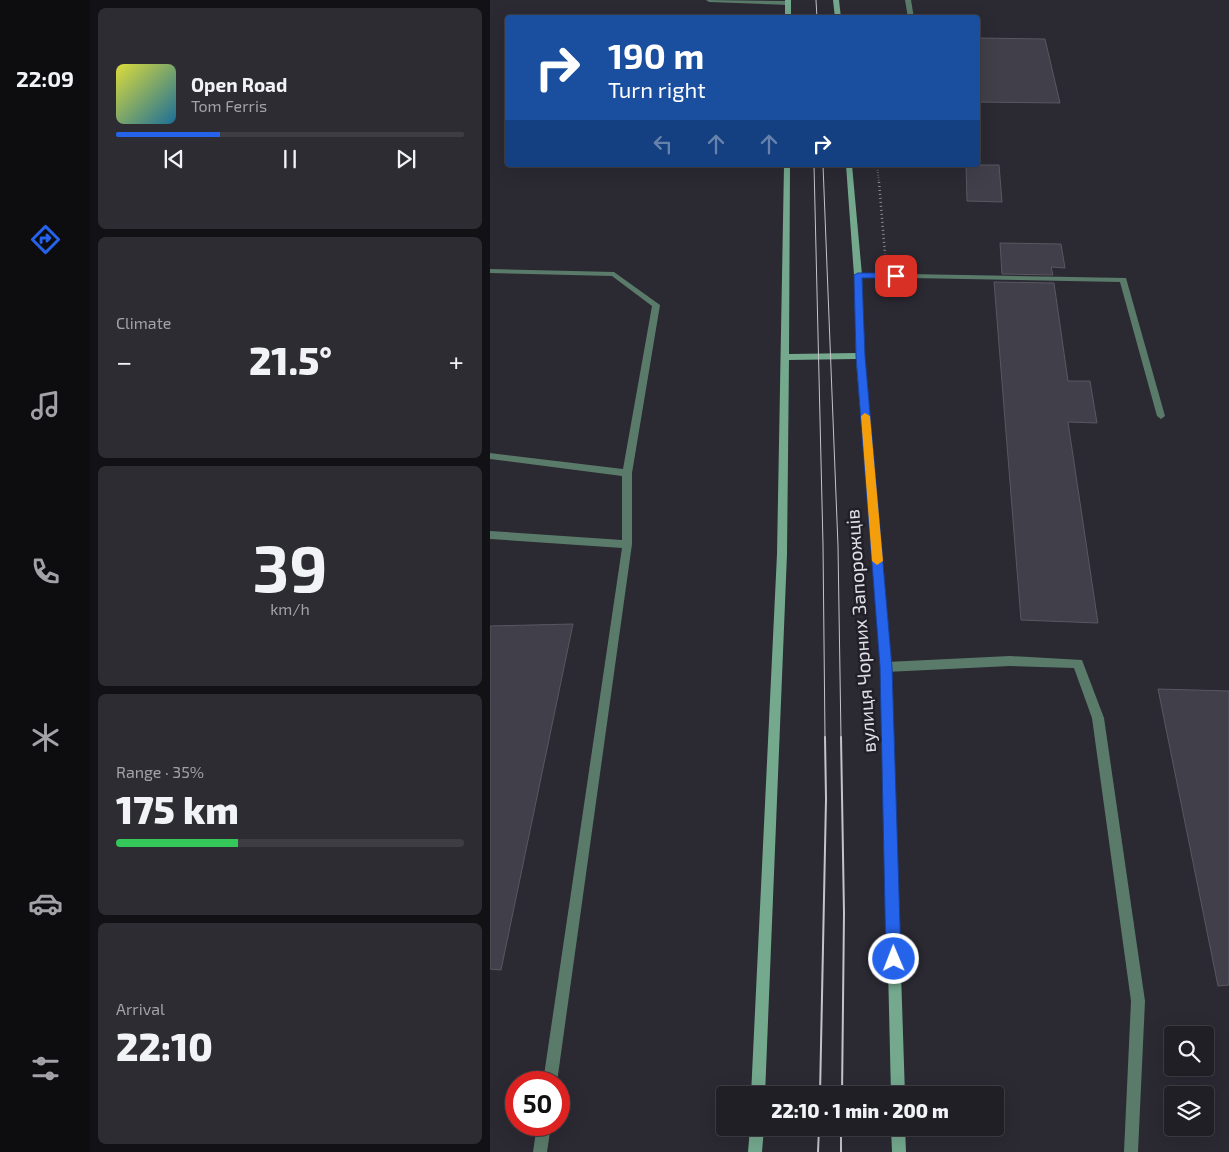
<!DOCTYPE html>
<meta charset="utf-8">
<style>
:root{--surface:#201f26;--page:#2d2c32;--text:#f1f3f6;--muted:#a2a2a7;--line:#3d3d43;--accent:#2563eb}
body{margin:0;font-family:"Exo 2",sans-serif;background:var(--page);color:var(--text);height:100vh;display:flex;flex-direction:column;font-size:19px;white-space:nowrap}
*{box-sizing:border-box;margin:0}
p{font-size:16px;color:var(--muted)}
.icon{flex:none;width:28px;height:28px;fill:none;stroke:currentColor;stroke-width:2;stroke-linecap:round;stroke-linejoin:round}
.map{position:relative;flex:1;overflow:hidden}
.drawer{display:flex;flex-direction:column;gap:8px;padding:8px;background:#121115;width:400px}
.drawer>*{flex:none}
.hud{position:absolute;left:15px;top:15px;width:475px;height:152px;border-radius:5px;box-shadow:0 5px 20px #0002,0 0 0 1px var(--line);background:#1a4fa0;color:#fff;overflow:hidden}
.tools{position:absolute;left:674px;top:1026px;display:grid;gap:10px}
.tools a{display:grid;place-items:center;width:50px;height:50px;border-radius:5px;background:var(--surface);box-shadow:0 5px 20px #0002,0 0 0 1px var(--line);font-size:25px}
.speed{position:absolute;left:15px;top:1071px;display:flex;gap:10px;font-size:25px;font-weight:700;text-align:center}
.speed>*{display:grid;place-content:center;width:65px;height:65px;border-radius:50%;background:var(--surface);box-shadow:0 5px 20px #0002,0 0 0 1px var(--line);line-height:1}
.speed .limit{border:8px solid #d22;background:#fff;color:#111}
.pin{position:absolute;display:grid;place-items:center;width:42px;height:42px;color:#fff;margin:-21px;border-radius:10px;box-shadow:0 2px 8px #0006}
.me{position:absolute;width:55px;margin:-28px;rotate:359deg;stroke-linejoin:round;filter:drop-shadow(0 0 4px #0008)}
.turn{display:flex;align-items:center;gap:18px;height:105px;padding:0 20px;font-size:22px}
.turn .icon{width:65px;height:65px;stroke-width:2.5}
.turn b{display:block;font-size:35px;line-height:42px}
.lanes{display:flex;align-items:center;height:48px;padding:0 20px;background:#0003;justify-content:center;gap:25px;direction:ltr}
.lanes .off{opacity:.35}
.big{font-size:38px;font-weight:800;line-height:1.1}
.drawer .card{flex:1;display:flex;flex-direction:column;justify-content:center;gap:8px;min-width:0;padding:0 18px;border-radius:8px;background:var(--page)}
.drawer .dial{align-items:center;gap:0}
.dial b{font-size:65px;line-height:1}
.song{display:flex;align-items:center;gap:15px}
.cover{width:60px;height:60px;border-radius:8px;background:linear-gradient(135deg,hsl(60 70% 55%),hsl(200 70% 35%))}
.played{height:5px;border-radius:2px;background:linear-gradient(90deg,var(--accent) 30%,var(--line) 30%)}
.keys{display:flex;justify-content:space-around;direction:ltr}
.heat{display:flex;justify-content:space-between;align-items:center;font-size:28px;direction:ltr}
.charge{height:8px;border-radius:4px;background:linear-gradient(90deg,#34c759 35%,var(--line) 0)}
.trip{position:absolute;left:226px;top:1086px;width:288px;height:50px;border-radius:5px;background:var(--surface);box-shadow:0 5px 20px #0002,0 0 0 1px var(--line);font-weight:800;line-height:50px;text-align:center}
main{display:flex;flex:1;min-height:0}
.menu{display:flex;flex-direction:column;width:90px;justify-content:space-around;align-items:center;background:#0d0c0f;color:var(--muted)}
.menu .icon{width:35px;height:35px}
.menu .active{color:var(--accent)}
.menu b{font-size:22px;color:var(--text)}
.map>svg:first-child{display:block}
.building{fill:#413f49;stroke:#595761}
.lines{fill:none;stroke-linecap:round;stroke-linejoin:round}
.path-far1{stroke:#8d8b93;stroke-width:2;stroke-dasharray:0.5 2;stroke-linecap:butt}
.path{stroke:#8d8b93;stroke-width:2.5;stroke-dasharray:1 3;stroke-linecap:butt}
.lane{fill:#5a7b6a;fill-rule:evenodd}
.secondary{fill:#74a98e;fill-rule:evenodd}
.tram-far1{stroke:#c4c3c9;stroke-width:1}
.tram{stroke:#c4c3c9;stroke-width:2}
.route{fill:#2563eb;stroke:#184099}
.slow{fill:#f59e0b}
.labels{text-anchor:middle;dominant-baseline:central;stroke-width:5;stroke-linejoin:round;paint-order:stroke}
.street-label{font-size:19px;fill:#e1e0e6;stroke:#211f28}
</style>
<main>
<nav class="menu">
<b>22:09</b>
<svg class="icon active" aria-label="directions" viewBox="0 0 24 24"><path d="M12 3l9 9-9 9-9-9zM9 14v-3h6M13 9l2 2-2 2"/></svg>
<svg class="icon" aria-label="music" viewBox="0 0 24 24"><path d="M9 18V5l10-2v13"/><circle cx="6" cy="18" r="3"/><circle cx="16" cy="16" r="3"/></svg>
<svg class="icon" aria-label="phone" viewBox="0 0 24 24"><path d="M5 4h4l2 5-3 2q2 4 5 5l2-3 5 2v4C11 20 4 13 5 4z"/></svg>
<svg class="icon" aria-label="climate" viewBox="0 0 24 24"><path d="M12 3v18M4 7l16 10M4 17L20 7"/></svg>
<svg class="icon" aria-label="car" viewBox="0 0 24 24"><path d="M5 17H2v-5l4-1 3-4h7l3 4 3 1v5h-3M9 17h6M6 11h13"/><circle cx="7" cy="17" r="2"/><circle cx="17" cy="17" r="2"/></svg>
<svg class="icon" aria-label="filters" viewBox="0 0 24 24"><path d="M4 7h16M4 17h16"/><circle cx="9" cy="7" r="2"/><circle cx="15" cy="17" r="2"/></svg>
</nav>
<section class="drawer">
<div class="card">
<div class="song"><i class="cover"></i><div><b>Open Road</b><p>Tom Ferris</p></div></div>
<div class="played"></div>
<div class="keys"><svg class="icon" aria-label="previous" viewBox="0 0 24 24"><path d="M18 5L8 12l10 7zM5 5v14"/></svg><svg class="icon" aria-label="pause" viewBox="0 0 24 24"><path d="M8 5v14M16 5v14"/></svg><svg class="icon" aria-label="next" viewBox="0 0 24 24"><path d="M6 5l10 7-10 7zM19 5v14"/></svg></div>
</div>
<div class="card"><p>Climate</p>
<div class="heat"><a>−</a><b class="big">21.5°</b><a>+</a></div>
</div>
<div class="card dial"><b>39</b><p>km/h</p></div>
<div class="card"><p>Range · 35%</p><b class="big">175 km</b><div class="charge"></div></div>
<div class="card"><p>Arrival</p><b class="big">22:10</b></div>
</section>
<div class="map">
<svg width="739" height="1152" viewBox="0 0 739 1152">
<rect width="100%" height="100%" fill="#2b2932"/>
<g class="building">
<polygon points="488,38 555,39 570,103 488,102"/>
<polygon points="476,165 509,165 512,202 477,201"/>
<polygon points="510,243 571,244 575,268 561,267 563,275 512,274"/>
<polygon points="504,282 564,283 578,381 600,381 607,423 578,422 608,623 531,620"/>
<polygon points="83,624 11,970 0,969 0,626"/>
<polygon points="668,689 739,691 739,985 728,986"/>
</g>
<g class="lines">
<polyline class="path-far1" points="387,165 389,183"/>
<polyline class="path" points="389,182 395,254"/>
<g class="lane">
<polygon points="216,0 298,1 301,3 298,5 219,2"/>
<polygon points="415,0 421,0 424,18 418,18"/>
<polygon points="0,269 124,272 170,305 142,473 142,544 67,1082 53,1082 132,548 0,539 0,531 132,540 132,476 0,459 0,453 133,469 162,306 122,276 0,273"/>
<polygon points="365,273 636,278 675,416 671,419 667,416 630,282 368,277 365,277"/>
<polygon points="520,656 592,660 614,718 655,1001 648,1152 634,1152 641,1001 602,718 584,668 520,666 396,672 392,670 391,667 392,664 396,662"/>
<polygon points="47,1125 61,1125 57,1152 43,1152"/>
</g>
<g class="secondary">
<rect x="295" y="0" width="6" height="18"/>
<polygon points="343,0 349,0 351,18 345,18"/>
<polygon points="294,165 300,165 299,354 366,353 364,275 356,165 362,165 372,275 374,356 401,667 415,1095 401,1095 391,667 366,359 299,360 297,554 275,1095 261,1095 287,554"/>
<polygon points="260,1128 274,1128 272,1152 258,1152"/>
<polygon points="401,1128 415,1128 416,1152 402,1152"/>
</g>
<g class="tram-far1">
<polyline points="326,0 327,18"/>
<polyline points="324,165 333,545 335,738"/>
<polyline points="333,165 348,546 351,738"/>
</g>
<g class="tram">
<polyline points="351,737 354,913 352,1095"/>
<polyline points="330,1095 336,799 335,737"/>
<polyline points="351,1128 351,1152"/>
<polyline points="328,1152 329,1128"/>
</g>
</g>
<polygon class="route" points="368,273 406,273 410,276 406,278 372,278 375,356 402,667 411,959 409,964 404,966 399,964 396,959 390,667 366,356 364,275"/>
<polygon class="slow" points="375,413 380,416 393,561 387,565 382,561 371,416"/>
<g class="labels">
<g class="street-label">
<text transform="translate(370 631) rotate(-94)">вулиця Чорних Запорожців</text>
</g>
</g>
</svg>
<div class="tools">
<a><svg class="icon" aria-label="search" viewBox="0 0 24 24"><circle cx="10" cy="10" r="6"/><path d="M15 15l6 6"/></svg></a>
<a><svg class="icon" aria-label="layers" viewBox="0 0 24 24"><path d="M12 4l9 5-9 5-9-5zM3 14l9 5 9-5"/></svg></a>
</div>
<div class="speed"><div class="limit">50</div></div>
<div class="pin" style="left:406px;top:276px;background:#d93025"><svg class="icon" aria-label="arrive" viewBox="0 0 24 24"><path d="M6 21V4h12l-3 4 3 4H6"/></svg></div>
<svg class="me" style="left:404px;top:959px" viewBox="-20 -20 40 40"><circle r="17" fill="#2563eb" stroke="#fff" stroke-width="3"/><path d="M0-11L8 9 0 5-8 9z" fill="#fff"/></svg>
<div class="trip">22:10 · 1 min · 200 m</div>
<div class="hud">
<div class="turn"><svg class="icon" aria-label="right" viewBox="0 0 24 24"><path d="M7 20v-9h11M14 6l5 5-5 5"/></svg><div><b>190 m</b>Turn right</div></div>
<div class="lanes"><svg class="icon off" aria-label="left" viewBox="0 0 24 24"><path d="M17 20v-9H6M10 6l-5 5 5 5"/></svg><svg class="icon off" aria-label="ahead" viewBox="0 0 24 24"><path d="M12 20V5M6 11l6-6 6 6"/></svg><svg class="icon off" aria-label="ahead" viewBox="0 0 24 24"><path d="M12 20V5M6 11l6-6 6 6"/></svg><svg class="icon" aria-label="right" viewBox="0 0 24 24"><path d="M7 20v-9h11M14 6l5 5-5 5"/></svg></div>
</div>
</div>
</main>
